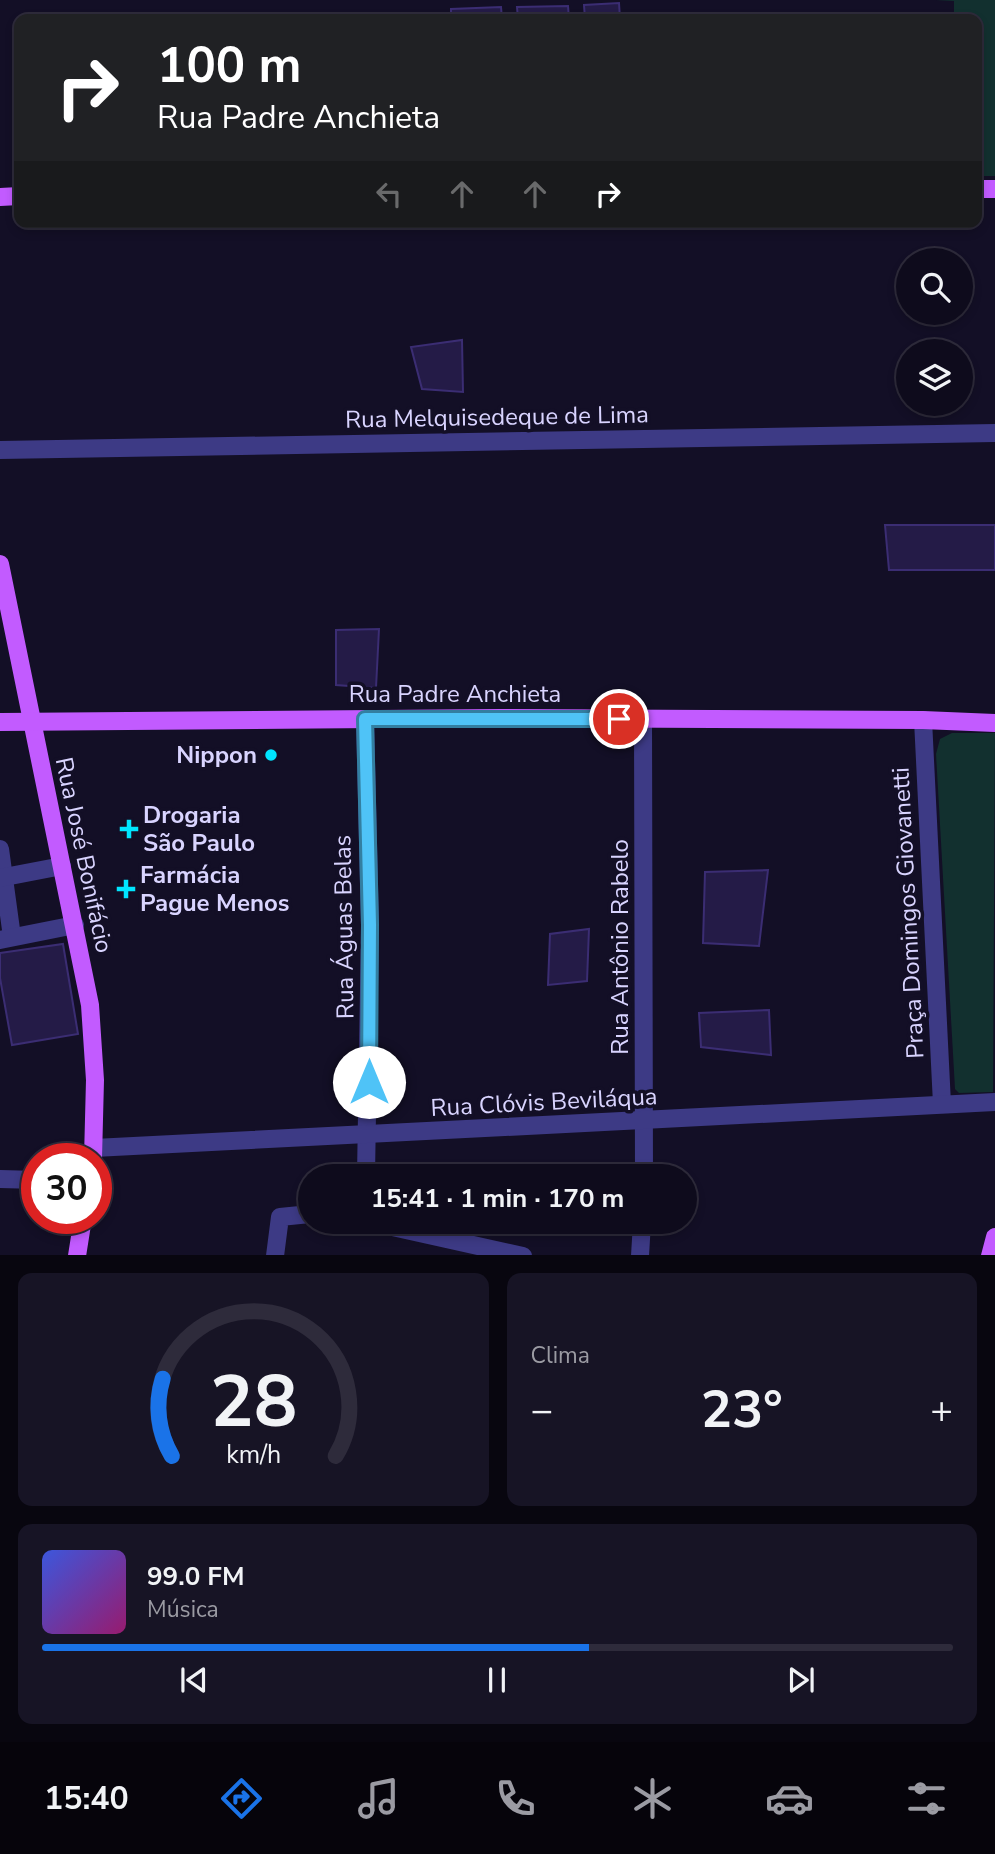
<!DOCTYPE html>
<html lang="pt">
<meta charset="utf-8">
<style>
:root{--surface:#0e0b1c;--page:#171425;--text:#f1f3f6;--muted:#9b9ba3;--line:#2e2b3b;--accent:#1a73e8}
body{margin:0;font-family:"Nunito Sans",sans-serif;background:var(--page);color:var(--text);height:100vh;display:flex;flex-direction:column;font-size:26px;white-space:nowrap}
*{box-sizing:border-box;margin:0}
p{font-size:23px;color:var(--muted)}
.icon{flex:none;width:38px;height:38px;fill:none;stroke:currentColor;stroke-width:2;stroke-linecap:round;stroke-linejoin:round}
.map{position:relative;height:1255px;overflow:hidden}
.details{display:flex;flex-direction:column;gap:18px;padding:18px;background:#08060f;flex:1}
.details>*{flex:none}
.top-card{position:absolute;left:14px;top:14px;width:968px;height:214px;border-radius:14px;box-shadow:0 4px 10px #0003,0 0 0 2px var(--line);background:#202124;color:#fff;overflow:hidden}
.buttons{position:absolute;left:896px;top:248px;display:grid;gap:14px}
.buttons a{display:grid;place-items:center;width:77px;height:77px;border-radius:50%;background:var(--surface);box-shadow:0 4px 10px #0003,0 0 0 2px var(--line);font-size:35px}
.speed{position:absolute;left:21px;top:1143px;display:flex;gap:14px;font-size:35px;font-weight:700;text-align:center}
.speed>*{display:grid;place-content:center;width:91px;height:91px;border-radius:50%;background:var(--surface);box-shadow:0 4px 10px #0003,0 0 0 2px var(--line);line-height:1}
.speed .limit{border:10px solid #d22;background:#fff;color:#111}
.pin{position:absolute;display:grid;place-items:center;width:60px;height:60px;color:#fff;margin:-30px;border:4px solid #fff;border-radius:50%;box-shadow:0 2px 7px #0007}
.me{position:absolute;width:77px;margin:-38px;rotate:0deg;stroke-linejoin:round;filter:drop-shadow(0 0 5px #0008)}
.turn{display:flex;align-items:center;gap:24px;height:147px;padding:0 28px;font-size:32px}
.turn .icon{width:91px;height:91px;stroke-width:2.5}
.turn b{display:block;font-size:49px;line-height:60px}
.lanes{display:flex;align-items:center;height:66px;padding:0 28px;background:#0003;justify-content:center;gap:35px;direction:ltr}
.lanes .off{opacity:.35}
.big{font-size:52px;font-weight:700;line-height:1.1}
.details .widget{flex:1;display:flex;flex-direction:column;justify-content:center;gap:10px;min-width:0;padding:0 24px;border-radius:14px;background:var(--page)}
.details .dial{align-items:center;gap:0}
.dial svg{height:182px;overflow:visible;fill:none;stroke:var(--line);stroke-width:7;stroke-linecap:round;text-anchor:middle}
.dial text{fill:var(--text);stroke:none}
.song{display:flex;align-items:center;gap:21px}
.cover{width:84px;height:84px;border-radius:10px;background:linear-gradient(135deg,hsl(230 70% 55%),hsl(320 70% 35%))}
.played{height:7px;border-radius:4px;background:linear-gradient(90deg,var(--accent) 60%,var(--line) 60%)}
.keys{display:flex;justify-content:space-around;direction:ltr}
.heat{display:flex;justify-content:space-between;align-items:center;font-size:38px;direction:ltr}
.details .tiles{flex:1;display:grid;gap:18px;grid-template-columns:1fr 1fr}
.widget:last-child{grid-column:span 2}
.trip{position:absolute;left:298px;top:1164px;width:399px;height:70px;border-radius:35px;background:var(--surface);box-shadow:0 4px 10px #0003,0 0 0 2px var(--line);font-weight:700;line-height:70px;text-align:center}
.tabs{display:flex;height:112px;justify-content:space-around;align-items:center;background:#06040b;color:var(--muted)}
.tabs .icon{width:49px;height:49px}
.tabs .active{color:var(--accent)}
.tabs b{font-size:32px;color:var(--text)}
.map>svg:first-child{display:block}
.green{fill:#12302f}
.building{fill:#241b47;stroke:#3b2d73;stroke-width:2}
.lines{fill:none;stroke-linecap:round;stroke-linejoin:round}
.minor{stroke:#3d3a85;stroke-width:18}
.major{stroke:#c25bff;stroke-width:18}
.route-casing{stroke:#337fa1;stroke-width:18}
.route{stroke:#4fc3f7;stroke-width:12}
.poi-dot{fill:#00e5ff;stroke:#130f26;stroke-width:2.5}
.labels{text-anchor:middle;dominant-baseline:central;stroke-width:7;stroke-linejoin:round;paint-order:stroke}
.street-label{font-size:24px;fill:#d9d4ff;stroke:#130f26}
.poi-label{font-size:24px;font-weight:bold;fill:#d9d4ff;stroke:#130f26;text-anchor:start}
</style>
<div class="map">
<svg width="995" height="1256" viewBox="0 0 995 1256">
<rect width="100%" height="100%" fill="#130f26"/>
<g class="green">
<polygon points="936,0 995,0 995,176 977,176 976,19 954,19 954,1"/>
<polygon points="952,733 995,733 993,1092 959,1093 955,1089 936,754 940,739"/>
</g>
<g class="building">
<polygon points="619,3 620,19 585,19 584,5"/>
<polygon points="568,6 569,19 518,19 517,7"/>
<polygon points="501,7 502,19 451,19 451,9"/>
<polygon points="462,340 463,392 422,389 411,347"/>
<polygon points="885,525 995,525 995,570 889,570"/>
<polygon points="379,629 376,688 336,685 336,630"/>
<polygon points="768,870 759,946 703,943 705,872"/>
<polygon points="589,929 587,981 548,985 550,934"/>
<polygon points="63,944 78,1034 12,1045 0,978 0,953"/>
<polygon points="769,1010 771,1055 701,1047 699,1013"/>
</g>
<g class="lines">
<g class="minor">
<polyline points="0,450 995,433"/>
<polyline points="365,719 370,925 366,1176"/>
<polyline points="643,719 644,1176"/>
<polyline points="923,720 942,1104"/>
<polyline points="0,849 12,937"/>
<polyline points="0,878 62,866"/>
<polyline points="0,940 75,925"/>
<polyline points="94,1148 995,1102"/>
<polyline points="0,1179 37,1180"/>
<polyline points="370,1222 523,1256"/>
<polyline points="275,1256 280,1217 310,1214"/>
<polyline points="640,1256 642,1222"/>
</g>
<g class="major">
<polyline points="976,189 995,189"/>
<polyline points="0,197 19,196"/>
<polyline points="0,564 90,1005 95,1080 93,1158"/>
<polyline points="0,722 499,718 923,720 995,723"/>
<polyline points="77,1256 83,1218"/>
<polyline points="990,1256 995,1237"/>
</g>
</g>
<g class="lines">
<defs>
<polyline id="route" points="369,1082 370,925 365,719 619,719"/>
</defs>
<use href="#route" class="route-casing"/>
<use href="#route" class="route"/>
</g>
<g class="poi-dot">
<circle cx="271" cy="755" r="7"/>
<path d="M125.5 818.5h7v7h7v7h-7v7h-7v-7h-7v-7h7z"/>
<path d="M122.5 878.5h7v7h7v7h-7v7h-7v-7h-7v-7h7z"/>
</g>
<g class="labels">
<g class="street-label">
<text transform="translate(497 417) rotate(-1)">Rua Melquisedeque de Lima</text>
<text x="455" y="694">Rua Padre Anchieta</text>
<text transform="translate(84 855) rotate(78)">Rua José Bonifácio</text>
<text transform="translate(908 913) rotate(-93)">Praça Domingos Giovanetti</text>
<text transform="translate(344 927) rotate(-91)">Rua Águas Belas</text>
<text transform="translate(620 947) rotate(-90)">Rua Antônio Rabelo</text>
<text transform="translate(544 1102) rotate(-3)">Rua Clóvis Beviláqua</text>
</g>
<g class="poi-label">
<text x="257" y="755" text-anchor="end">Nippon</text>
<text x="143" y="815">Drogaria<tspan x="143" dy="28">São Paulo</tspan></text>
<text x="140" y="875">Farmácia<tspan x="140" dy="28">Pague Menos</tspan></text>
</g>
</g>
</svg>
<div class="buttons">
<a><svg class="icon" aria-label="search" viewBox="0 0 24 24"><circle cx="10" cy="10" r="6"/><path d="M15 15l6 6"/></svg></a>
<a><svg class="icon" aria-label="layers" viewBox="0 0 24 24"><path d="M12 4l9 5-9 5-9-5zM3 14l9 5 9-5"/></svg></a>
</div>
<div class="speed"><div class="limit">30</div></div>
<div class="pin" style="left:619px;top:719px;background:#d93025"><svg class="icon" aria-label="arrive" viewBox="0 0 24 24"><path d="M6 21V4h12l-3 4 3 4H6"/></svg></div>
<svg class="me" style="left:369px;top:1082px" viewBox="-20 -20 40 40"><circle r="19" fill="#fff"/><path d="M0-13L10 11 0 6-10 11z" fill="#4fc3f7"/></svg>
<div class="trip">15:41 · 1 min · 170 m</div>
<div class="top-card">
<div class="turn"><svg class="icon" aria-label="right" viewBox="0 0 24 24"><path d="M7 20v-9h11M14 6l5 5-5 5"/></svg><div><b>100 m</b>Rua Padre Anchieta</div></div>
<div class="lanes"><svg class="icon off" aria-label="left" viewBox="0 0 24 24"><path d="M17 20v-9H6M10 6l-5 5 5 5"/></svg><svg class="icon off" aria-label="ahead" viewBox="0 0 24 24"><path d="M12 20V5M6 11l6-6 6 6"/></svg><svg class="icon off" aria-label="ahead" viewBox="0 0 24 24"><path d="M12 20V5M6 11l6-6 6 6"/></svg><svg class="icon" aria-label="right" viewBox="0 0 24 24"><path d="M7 20v-9h11M14 6l5 5-5 5"/></svg></div>
</div>
</div>
<section class="details">
<div class="tiles">
<div class="widget dial"><svg viewBox="0 0 100 80">
<path d="M14 69A42 42 0 1 1 86 69"/>
<path d="M14 69A42 42 0 0 1 10 35" stroke="#1a73e8"/>
<text x="50" y="56" font-size="32" font-weight="700">28</text>
<text x="50" y="72" font-size="11">km/h</text>
</svg></div>
<div class="widget"><p>Clima</p>
<div class="heat"><a>−</a><b class="big">23°</b><a>+</a></div>
</div>
<div class="widget">
<div class="song"><i class="cover"></i><div><b>99.0 FM</b><p>Música</p></div></div>
<div class="played"></div>
<div class="keys"><svg class="icon" aria-label="previous" viewBox="0 0 24 24"><path d="M18 5L8 12l10 7zM5 5v14"/></svg><svg class="icon" aria-label="pause" viewBox="0 0 24 24"><path d="M8 5v14M16 5v14"/></svg><svg class="icon" aria-label="next" viewBox="0 0 24 24"><path d="M6 5l10 7-10 7zM19 5v14"/></svg></div>
</div>
</div>
</section>
<nav class="tabs">
<b>15:40</b>
<svg class="icon active" aria-label="directions" viewBox="0 0 24 24"><path d="M12 3l9 9-9 9-9-9zM9 14v-3h6M13 9l2 2-2 2"/></svg>
<svg class="icon" aria-label="music" viewBox="0 0 24 24"><path d="M9 18V5l10-2v13"/><circle cx="6" cy="18" r="3"/><circle cx="16" cy="16" r="3"/></svg>
<svg class="icon" aria-label="phone" viewBox="0 0 24 24"><path d="M5 4h4l2 5-3 2q2 4 5 5l2-3 5 2v4C11 20 4 13 5 4z"/></svg>
<svg class="icon" aria-label="climate" viewBox="0 0 24 24"><path d="M12 3v18M4 7l16 10M4 17L20 7"/></svg>
<svg class="icon" aria-label="car" viewBox="0 0 24 24"><path d="M5 17H2v-5l4-1 3-4h7l3 4 3 1v5h-3M9 17h6M6 11h13"/><circle cx="7" cy="17" r="2"/><circle cx="17" cy="17" r="2"/></svg>
<svg class="icon" aria-label="filters" viewBox="0 0 24 24"><path d="M4 7h16M4 17h16"/><circle cx="9" cy="7" r="2"/><circle cx="15" cy="17" r="2"/></svg>
</nav>
